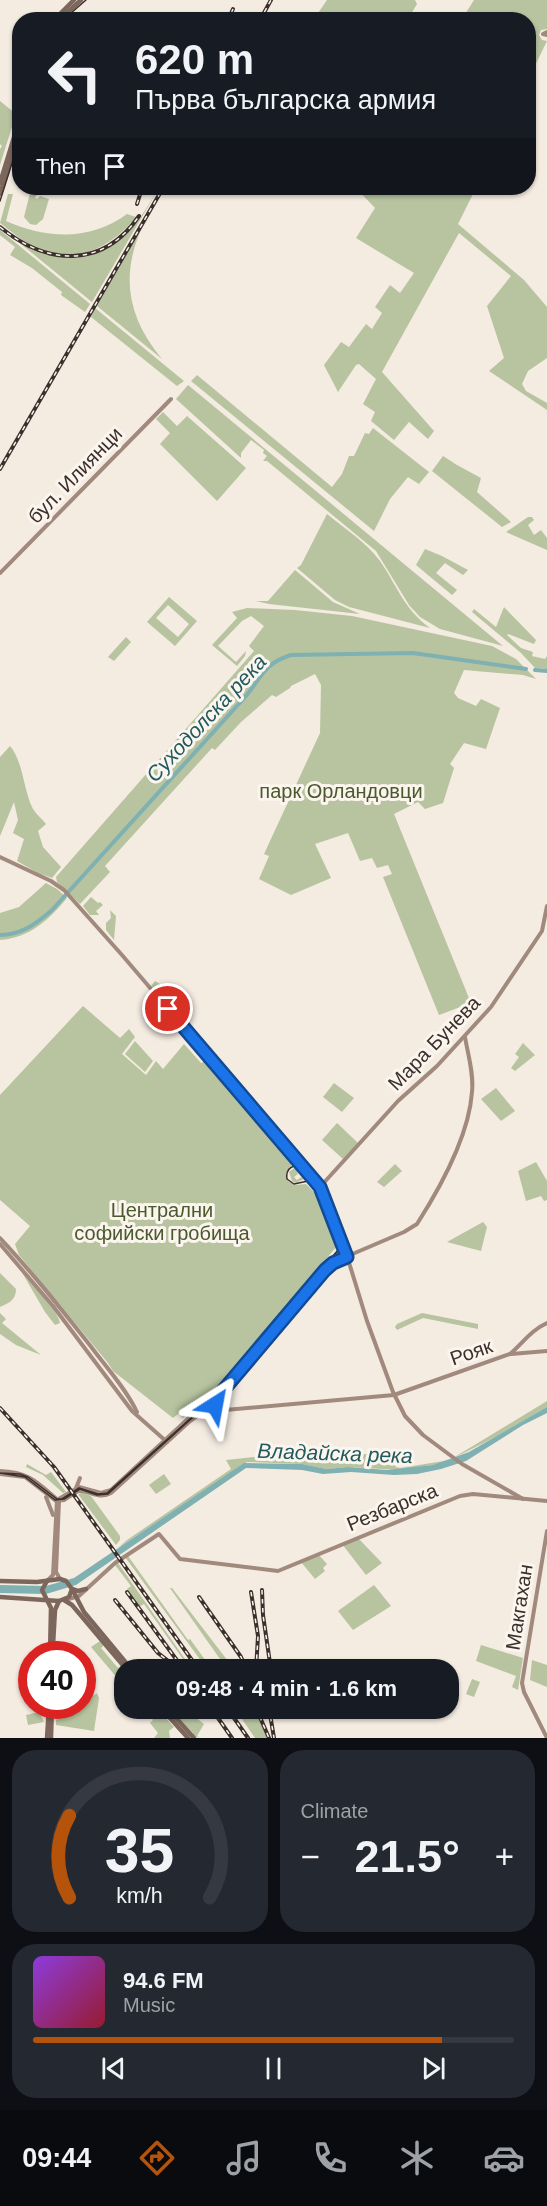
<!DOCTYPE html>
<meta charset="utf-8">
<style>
:root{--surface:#171b24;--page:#242831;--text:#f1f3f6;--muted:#9ea1a6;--line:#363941;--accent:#b45309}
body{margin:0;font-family:Arial,sans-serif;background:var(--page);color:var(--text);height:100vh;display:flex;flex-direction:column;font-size:22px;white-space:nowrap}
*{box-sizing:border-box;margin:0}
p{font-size:20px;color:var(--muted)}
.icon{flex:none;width:33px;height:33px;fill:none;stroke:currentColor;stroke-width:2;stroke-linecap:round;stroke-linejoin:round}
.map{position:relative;height:1738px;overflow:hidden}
.drawer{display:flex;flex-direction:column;gap:12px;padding:12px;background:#0d0f14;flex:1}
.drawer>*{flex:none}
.banner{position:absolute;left:12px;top:12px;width:524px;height:183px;border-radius:24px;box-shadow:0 2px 4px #0004;background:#171b24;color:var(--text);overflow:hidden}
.speed{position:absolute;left:18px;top:1641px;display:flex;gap:12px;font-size:30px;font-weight:700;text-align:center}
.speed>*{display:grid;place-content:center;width:78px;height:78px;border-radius:50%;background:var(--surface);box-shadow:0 2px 4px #0004;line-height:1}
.speed .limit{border:9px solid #d22;background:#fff;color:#111}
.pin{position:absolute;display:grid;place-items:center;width:51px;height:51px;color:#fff;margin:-26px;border:3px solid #fff;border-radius:50%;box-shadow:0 2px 6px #0007}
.me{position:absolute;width:66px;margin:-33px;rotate:34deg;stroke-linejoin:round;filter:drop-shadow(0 0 4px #0008)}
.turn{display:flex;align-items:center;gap:21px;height:126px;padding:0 24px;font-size:27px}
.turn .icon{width:78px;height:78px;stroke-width:2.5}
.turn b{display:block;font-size:42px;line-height:51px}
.then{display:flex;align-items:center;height:57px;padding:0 24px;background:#0003;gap:12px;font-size:22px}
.big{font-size:45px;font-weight:700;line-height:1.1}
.drawer .card{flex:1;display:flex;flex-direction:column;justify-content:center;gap:9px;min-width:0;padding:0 21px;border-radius:24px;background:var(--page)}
.drawer .dial{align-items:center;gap:0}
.dial svg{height:156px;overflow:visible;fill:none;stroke:var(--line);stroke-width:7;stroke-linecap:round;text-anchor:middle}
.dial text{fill:var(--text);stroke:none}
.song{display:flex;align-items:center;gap:18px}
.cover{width:72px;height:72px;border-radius:9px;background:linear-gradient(135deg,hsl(270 70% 55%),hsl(350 70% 35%))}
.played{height:6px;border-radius:3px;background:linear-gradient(90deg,var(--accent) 85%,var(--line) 85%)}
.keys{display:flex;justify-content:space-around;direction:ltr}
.heat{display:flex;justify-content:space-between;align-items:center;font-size:33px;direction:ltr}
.drawer .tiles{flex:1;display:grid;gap:12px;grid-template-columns:1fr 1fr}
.card:last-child{grid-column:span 2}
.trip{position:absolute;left:114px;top:1659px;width:345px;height:60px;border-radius:24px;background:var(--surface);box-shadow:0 2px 4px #0004;font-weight:700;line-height:60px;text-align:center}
.tab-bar{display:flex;height:96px;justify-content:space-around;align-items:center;background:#090b0e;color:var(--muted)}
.tab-bar .icon{width:42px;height:42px}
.tab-bar .current{color:var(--accent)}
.tab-bar b{font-size:27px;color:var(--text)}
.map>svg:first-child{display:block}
.green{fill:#b8c4a0;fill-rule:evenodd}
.water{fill:#7fb0b2}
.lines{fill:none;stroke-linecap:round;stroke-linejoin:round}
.river{stroke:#7fb0b2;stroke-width:4}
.secondary{stroke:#a18a7d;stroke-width:4}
.primary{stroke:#7d675c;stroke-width:4.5}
.tram{stroke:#3b302b;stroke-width:1.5}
.rail-casing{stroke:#3b302b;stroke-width:4}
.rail{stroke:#fbf5ee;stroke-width:1.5;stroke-dasharray:4.5;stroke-linecap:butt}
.route-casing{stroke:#114b97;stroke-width:15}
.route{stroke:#1a73e8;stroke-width:10}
.labels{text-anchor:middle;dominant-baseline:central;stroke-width:6;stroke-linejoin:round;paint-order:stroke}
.street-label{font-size:20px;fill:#3b302b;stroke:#fbf5ee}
.park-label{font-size:20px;fill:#4a5a2e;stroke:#fbf5ee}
.water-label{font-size:21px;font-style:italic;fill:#1f5a5e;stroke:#fbf5ee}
</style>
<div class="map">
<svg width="547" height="1738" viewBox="0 0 547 1738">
<rect width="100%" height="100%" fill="#f4ebe1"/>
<g class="green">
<polygon points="327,0 415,0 417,4 408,19 314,19"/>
<polygon points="474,0 547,0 547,29 541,30 539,35 542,40 547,41 528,80 528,20 462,19"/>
<polygon points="0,101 16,114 0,165 0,149 2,146 0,144"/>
<path d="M15,186l-9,35c41,18 84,20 121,-7l9,3c-23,29 -60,49 -98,32 -14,-6 -26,-17 -38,-26l8,-29h5z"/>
<path d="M159,188l-67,114 -76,-62c33,21 73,26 104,0 17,-14 28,-35 39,-52z"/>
<polygon points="356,188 476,188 458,224 524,280 547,307 547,358 528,371 522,384 526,391 547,403 547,410 489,371 504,358 487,306 511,276 459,233 382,372 434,431 428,439 409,422 394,440 371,421 375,412 363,404 376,379 359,364 356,365 338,392 324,365 341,342 349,347 366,324 372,329 382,313 375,307 390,285 400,293 414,273 356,238 375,208"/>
<polygon points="30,193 37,195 35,197 37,199 40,196 49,199 43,219 36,225 30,224 24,217"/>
<path d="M143,225c-23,50 -16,92 19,134l-65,-53z"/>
<polygon points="0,230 90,304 85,312 61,295 62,292 32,268 10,255 15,247 0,235"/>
<polygon points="95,308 184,381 177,386 91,317"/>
<polygon points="197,375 332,487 342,474 349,456 354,456 365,433 369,434 373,428 429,472 419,484 408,477 390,499 374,531 191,381"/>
<polygon points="188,385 503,646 440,629 420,617 409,605 376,551 267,461 263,461 267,456 263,453 264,450 251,440 241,453 241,458 176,399"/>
<polygon points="163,412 177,426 187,416 246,468 217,501 160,444 170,433 156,419"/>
<polygon points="443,456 457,465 481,478 477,492 511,522 502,527 432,471"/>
<path d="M327,514c18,15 39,28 53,47 18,26 23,47 50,67l-81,-21 -14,-7 -38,-32 4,-3z"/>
<polygon points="528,517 532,517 534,520 528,525 534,535 541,530 547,538 547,550 506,532"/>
<polygon points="425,549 442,556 468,570 463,575 445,563 436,573 457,590 452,595 416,565"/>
<polygon points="295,570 333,602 360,614 269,604 256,601 268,601"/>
<path d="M169,597l28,24 -22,25 -28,-24zM168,605l21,19 -11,13 -22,-19z"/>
<polygon points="504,607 536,640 534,644 508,634 507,635 521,648 533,652 532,656 545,659 547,656 547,669 535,668 521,653 472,612 474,609 496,627"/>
<polygon points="247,608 295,610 352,616 492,646 516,659 536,679 523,675 464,670 454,693 458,698 476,706 481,699 500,708 486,749 464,743 450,764 454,768 443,803 425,809 418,802 394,814 471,1003 439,1015 383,877 392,874 388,865 377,868 372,858 360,861 348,833 315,844 331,878 291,895 259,879 269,856 264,854 320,733 321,685 315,674 291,686 290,688 276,697 272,695 241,722 215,750 212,748 105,866 110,872 80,904 57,882 56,877 254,651 249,646 264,626 251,616 242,621 218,646 236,662 246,651 245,656 237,666 212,645 237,618 232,612"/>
<polygon points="126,637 131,642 114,661 108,657"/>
<path d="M10,746c14,17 13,44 23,63 3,5 9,10 13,15l-8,7 5,16 18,20 -9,11 -14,-5 -21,-12 7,-22 -11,-6 5,-13 -4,-18 -14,34v-79z"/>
<path d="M46,883l11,6 10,9c-18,22 -38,40 -67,42v-27l19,-6z"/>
<polygon points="91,897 98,903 100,902 103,905 96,911 99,915 90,915 83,906"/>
<polygon points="110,910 116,916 114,940 106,930 106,923 111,918"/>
<polygon points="155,981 171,991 164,999 151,986"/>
<polygon points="83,1006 120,1038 129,1029 135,1037 122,1054 146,1075 156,1061 163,1069 184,1044 201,1063 207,1060 294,1162 286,1173 288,1181 295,1185 306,1184 320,1198 337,1241 337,1246 219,1387 208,1397 202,1396 190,1414 188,1413 183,1418 178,1414 173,1418 113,1371 108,1363 19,1255 15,1244 30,1226 0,1200 0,1095"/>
<polygon points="135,1041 153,1061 145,1072 125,1054"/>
<polygon points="523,1043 535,1055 515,1071 511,1068 519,1057 515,1054"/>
<polygon points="334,1083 354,1098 342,1112 323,1097"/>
<polygon points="496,1088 515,1111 501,1121 481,1099"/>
<polygon points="337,1123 358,1143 343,1159 322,1140"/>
<polygon points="536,1162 547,1181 547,1200 544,1201 541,1196 526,1201 518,1171"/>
<polygon points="395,1164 402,1171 384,1187 377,1182"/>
<polygon points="296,1167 309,1180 297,1172 298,1174 294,1177 297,1180 301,1177 304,1179 296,1183 292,1181 289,1172"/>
<polygon points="483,1222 487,1227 481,1251 447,1242"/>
<path d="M20,1269c9,11 38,41 40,54l-5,2 -10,-13z"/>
<path d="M0,1273l16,16c0,11 -7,14 -16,18z"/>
<polygon points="0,1313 6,1319 2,1323 41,1355 16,1345 0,1334"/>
<polygon points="422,1313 478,1324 478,1329 423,1318 397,1330 395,1327 397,1324"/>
<path d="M547,1401v6c-31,18 -62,37 -94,51z"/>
<path d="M291,1453v3c18,-1 54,-7 70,1l3,-3h31l-2,9 3,4 4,1 50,-8 -17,5 -35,5 -50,-3 -21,2 -25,-5 -55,-2 -129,86 9,-8 104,-71 -5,-9z"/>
<polygon points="27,1464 46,1475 51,1472 66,1492 63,1493 43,1475 26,1467"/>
<polygon points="164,1474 171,1484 156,1494 149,1485"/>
<polygon points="83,1493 91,1496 120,1536 120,1540 116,1545 78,1494"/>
<polygon points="357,1537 382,1563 366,1575 342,1544"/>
<polygon points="319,1555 327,1564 323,1568 325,1571 315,1579 301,1562"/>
<polygon points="128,1556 188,1640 190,1639 211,1668 213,1667 215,1669 207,1669 125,1557"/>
<polygon points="118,1563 192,1669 190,1669 144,1604 139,1607 127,1589 131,1586 115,1565"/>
<polygon points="374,1585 391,1606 353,1630 338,1611"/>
<polygon points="170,1588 172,1588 234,1669 227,1669"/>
<polygon points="100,1641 104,1645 101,1648 118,1668 121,1666 124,1670 124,1686 91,1647"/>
<polygon points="481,1645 523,1658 518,1690 512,1687 516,1676 476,1661"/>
<polygon points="532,1660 547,1665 547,1687 530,1680"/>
<polygon points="472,1679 480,1682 474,1697 466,1694"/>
<polygon points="97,1693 99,1698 94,1731 56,1725 56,1720 78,1706 82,1706 83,1703"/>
<polygon points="144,1709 155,1709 161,1715 163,1715 174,1727 169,1731 170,1738 154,1738 158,1733 150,1723 153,1720"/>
<polygon points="169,1709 185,1709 204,1724 197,1736 200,1738 192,1735 193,1733"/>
<polygon points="235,1709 242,1709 249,1718 254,1715 252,1709 255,1709 267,1738 255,1738"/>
<polygon points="39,1712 44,1722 28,1725 26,1715"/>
</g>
<polygon class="water" points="547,1407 547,1413 523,1425 466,1461 441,1469 417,1474 394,1475 351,1472 323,1474 302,1470 246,1468 76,1585 46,1594 0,1593 0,1585 46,1586 74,1578 244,1463 302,1464 327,1469 348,1467 387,1470 433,1465 469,1452"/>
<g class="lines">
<g class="river">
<polyline points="535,670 547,671"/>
<path d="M0,935c21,0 36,-11 52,-25l194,-214c16,-20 19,-33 45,-41l122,-2 113,16"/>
</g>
<g class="secondary">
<polyline points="547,32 543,34 547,35"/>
<polyline points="0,573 171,399"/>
<polyline points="0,857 51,881 64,890 122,955 320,1187 343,1243 367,1321 393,1392 405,1416 423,1435 462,1464 523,1499"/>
<polyline points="320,1187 398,1101 437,1066 491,1007 542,931 547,906"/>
<path d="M0,1238c33,35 62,72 92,110 15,20 34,41 45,64"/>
<polyline points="0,1244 53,1306 132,1411 167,1442"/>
<polyline points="511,1354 547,1351"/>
<path d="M203,1412l191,-17 116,-41c13,-11 21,-24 37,-31"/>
<path d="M0,1471c30,1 38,12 59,30l-3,71 4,7"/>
<polyline points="0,1474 25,1477 56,1501 64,1500 78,1491"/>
<polyline points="76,1488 80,1478"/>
<path d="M78,1491c12,-1 20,9 33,2l78,-71 18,-13 124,-145"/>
<polyline points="46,1497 53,1515"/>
<path d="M47,1581l6,-6 4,-75 22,-13 22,6 10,-3 80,-74 16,-11 115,-138 82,-35 13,-8c23,-36 52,-89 55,-132 2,-18 -4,-37 -7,-55"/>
<polyline points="65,1600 79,1596 115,1563 159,1534 180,1559 278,1571 460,1496 473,1494 547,1501"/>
<polyline points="547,1738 524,1692 522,1683 547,1531"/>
</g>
<g class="primary">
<polyline points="54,20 74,0"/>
<polyline points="59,20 81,0"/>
<polyline points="0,183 20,118"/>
<polyline points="0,194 20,130"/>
<polyline points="0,1581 37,1582 60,1579 66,1581 72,1589 84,1612 132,1670"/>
<polyline points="47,1581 42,1590 51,1608 50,1654"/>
<polyline points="72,1589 78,1591 86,1589"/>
<polyline points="0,1597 59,1601 69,1597 72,1589"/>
<polyline points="64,1600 72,1605 127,1670"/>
<polyline points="53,1645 55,1610 59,1601"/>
<polyline points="161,1708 188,1738"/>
<polyline points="167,1708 194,1738"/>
<polyline points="47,1738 49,1706"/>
<polyline points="51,1738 52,1706"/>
</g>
<g class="tram">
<polyline points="63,20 86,0"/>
<polyline points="0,201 20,138"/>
<path d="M0,1473l20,1 8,3 29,22h5l17,-11 19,6 9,-1 84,-75 15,-11 132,-157v-8l-18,-46 -12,-15 -14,3 -7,-5c-1,-6 1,-11 7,-13 22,6 38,56 45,75l1,7 -129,155 -20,16 -83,75 -11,1 -17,-6 -16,10 -9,1 -30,-23 -25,-4"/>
</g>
<defs>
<g id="rail">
<polyline points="228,20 233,9"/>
<polyline points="260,20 271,0"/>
<polyline points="137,204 142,188"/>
<path d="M0,227c46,38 102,43 139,-11"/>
<polyline points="0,469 163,188"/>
<polyline points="0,1408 54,1467 199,1670"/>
<polyline points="262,1590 263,1615 271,1670"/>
<polyline points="127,1592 184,1670"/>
<polyline points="251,1592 258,1636 256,1670"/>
<polyline points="199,1597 241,1657 247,1670"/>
<polyline points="115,1600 158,1653 180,1670"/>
<polyline points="211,1708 232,1738"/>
<polyline points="227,1708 248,1738"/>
<polyline points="256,1708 269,1738"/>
<polyline points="269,1708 274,1738"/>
</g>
</defs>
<use href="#rail" class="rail-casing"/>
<use href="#rail" class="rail"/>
</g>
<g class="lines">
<defs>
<polyline id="route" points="168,1009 320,1187 347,1257 333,1263 325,1270 215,1400 215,1405"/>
</defs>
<use href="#route" class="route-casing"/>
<use href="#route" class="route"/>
</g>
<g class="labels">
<g class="street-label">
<text transform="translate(75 475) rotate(-46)">бул. Илиянци</text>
<text transform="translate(434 1043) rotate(-46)">Мара Бунева</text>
<text transform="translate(471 1352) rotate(-19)">Рояк</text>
<text transform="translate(392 1507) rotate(-22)">Резбарска</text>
<text transform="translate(519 1607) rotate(-81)">Макгахан</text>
</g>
<g class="park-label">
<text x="341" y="791">парк Орландовци</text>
<text x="162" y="1210">Централни<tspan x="162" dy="23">софийски гробища</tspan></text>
</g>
<g class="water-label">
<text transform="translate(206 718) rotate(-47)">Суходолска река</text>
<text transform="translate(335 1453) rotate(2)">Владайска река</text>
</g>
</g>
</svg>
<div class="speed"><div class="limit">40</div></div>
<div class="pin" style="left:168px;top:1009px;background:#d93025"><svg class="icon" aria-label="arrive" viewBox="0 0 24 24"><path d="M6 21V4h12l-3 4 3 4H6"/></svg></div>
<svg class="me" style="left:215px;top:1405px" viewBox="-20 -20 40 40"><path d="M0-17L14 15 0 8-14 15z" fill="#1a73e8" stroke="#fff" stroke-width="4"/></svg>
<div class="trip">09:48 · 4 min · 1.6 km</div>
<div class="banner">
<div class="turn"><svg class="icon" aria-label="left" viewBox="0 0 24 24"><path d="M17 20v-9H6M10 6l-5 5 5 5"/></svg><div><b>620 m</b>Първа българска армия</div></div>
<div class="then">Then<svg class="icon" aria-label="arrive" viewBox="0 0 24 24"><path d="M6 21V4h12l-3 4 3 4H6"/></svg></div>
</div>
</div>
<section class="drawer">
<div class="tiles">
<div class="card dial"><svg viewBox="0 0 100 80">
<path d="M14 69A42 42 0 1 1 86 69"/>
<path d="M14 69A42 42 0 0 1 14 27" stroke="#b45309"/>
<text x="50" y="56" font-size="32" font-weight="700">35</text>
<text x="50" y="72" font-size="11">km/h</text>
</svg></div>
<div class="card"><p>Climate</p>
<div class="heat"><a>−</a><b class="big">21.5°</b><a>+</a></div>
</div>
<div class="card">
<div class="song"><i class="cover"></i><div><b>94.6 FM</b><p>Music</p></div></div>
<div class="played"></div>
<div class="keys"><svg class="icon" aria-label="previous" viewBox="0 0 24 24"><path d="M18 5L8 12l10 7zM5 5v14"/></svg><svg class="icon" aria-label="pause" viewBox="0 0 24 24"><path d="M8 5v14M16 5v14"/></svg><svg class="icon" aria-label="next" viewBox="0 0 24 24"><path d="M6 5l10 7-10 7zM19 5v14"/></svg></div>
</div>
</div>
</section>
<nav class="tab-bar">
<b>09:44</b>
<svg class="icon current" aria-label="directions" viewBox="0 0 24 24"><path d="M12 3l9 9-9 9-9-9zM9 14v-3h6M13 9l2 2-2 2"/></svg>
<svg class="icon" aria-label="music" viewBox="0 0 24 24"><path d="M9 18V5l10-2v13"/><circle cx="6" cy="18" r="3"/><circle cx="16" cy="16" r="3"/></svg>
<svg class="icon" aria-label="phone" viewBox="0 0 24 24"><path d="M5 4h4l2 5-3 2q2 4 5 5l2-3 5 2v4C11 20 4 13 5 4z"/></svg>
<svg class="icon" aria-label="climate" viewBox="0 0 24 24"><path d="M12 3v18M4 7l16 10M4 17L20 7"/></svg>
<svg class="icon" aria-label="car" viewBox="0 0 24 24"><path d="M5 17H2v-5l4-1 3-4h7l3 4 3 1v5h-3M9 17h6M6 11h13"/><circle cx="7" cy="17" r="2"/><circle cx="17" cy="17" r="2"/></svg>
</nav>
